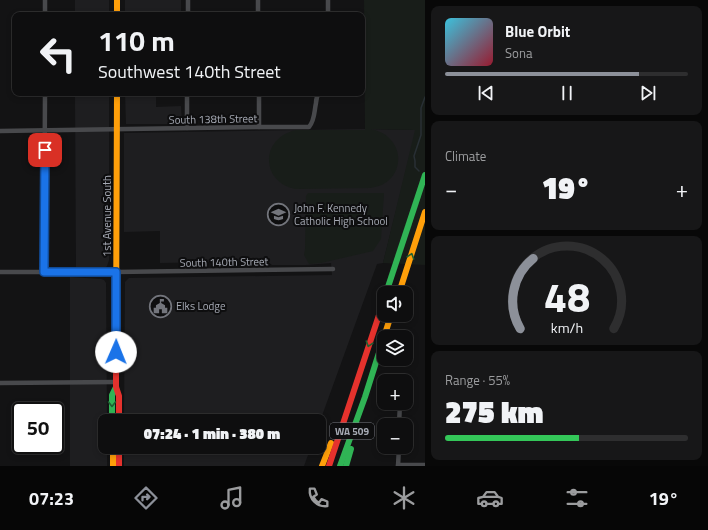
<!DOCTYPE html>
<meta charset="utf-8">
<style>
:root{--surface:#0e0e0f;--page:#171718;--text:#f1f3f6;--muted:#9b9c9e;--line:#2e2e2f;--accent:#8c9099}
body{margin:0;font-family:"Titillium Web",sans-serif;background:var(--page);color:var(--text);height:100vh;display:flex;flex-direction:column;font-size:15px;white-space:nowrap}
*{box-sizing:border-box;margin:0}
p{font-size:13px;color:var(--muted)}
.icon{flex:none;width:22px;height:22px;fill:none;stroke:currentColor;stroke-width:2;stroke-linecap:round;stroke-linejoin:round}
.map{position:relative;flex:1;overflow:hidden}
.side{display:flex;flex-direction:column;gap:6px;padding:6px;background:#080808;width:283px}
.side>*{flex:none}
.hud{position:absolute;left:12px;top:12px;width:353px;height:84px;border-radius:8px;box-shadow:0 2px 6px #0003,0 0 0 1px var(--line);background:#0e0e0f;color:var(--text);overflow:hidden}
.fabs{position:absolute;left:377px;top:286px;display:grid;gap:8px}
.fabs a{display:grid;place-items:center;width:36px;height:36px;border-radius:8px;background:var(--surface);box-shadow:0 2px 6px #0003,0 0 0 1px var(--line);font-size:20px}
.speed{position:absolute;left:12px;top:402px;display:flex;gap:8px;font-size:20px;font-weight:700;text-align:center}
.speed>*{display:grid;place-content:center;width:52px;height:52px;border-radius:50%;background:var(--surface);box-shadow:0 2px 6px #0003,0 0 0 1px var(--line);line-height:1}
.speed .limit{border:2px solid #111;border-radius:6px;background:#fff;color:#111}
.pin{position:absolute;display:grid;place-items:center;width:34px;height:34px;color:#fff;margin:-17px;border-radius:8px;box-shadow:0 2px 6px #0006}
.me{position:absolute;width:44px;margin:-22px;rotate:1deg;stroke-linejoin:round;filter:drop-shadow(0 0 3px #0008)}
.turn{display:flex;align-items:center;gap:14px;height:84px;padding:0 20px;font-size:18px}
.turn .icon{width:52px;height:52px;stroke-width:2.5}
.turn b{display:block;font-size:28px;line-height:34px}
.big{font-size:30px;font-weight:800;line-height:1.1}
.side .widget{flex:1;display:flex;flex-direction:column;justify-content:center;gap:6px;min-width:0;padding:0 14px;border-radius:8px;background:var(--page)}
.side .dial{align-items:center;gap:0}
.dial svg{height:104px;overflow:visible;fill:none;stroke:var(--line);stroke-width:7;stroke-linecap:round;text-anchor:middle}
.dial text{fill:var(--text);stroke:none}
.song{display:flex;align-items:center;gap:12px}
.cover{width:48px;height:48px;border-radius:6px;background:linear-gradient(135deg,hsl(190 70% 55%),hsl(350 70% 35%))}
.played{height:4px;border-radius:2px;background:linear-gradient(90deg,var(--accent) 80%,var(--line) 80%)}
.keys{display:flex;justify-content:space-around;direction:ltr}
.heat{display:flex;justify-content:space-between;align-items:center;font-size:22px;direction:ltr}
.charge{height:6px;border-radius:3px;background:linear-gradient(90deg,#34c759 55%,var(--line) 0)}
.trip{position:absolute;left:98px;top:414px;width:228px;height:40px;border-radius:8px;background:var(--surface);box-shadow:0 2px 6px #0003,0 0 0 1px var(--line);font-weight:800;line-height:40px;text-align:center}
.tab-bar{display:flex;height:64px;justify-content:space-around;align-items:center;background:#060606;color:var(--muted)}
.tab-bar .icon{width:28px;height:28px}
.tab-bar .active{color:var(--accent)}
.tab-bar b{font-size:18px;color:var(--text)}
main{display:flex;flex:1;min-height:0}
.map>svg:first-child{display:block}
.built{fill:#1e1e20}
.green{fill:#181d19}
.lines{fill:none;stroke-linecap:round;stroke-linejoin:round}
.stream{stroke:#282f34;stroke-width:1.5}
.street{stroke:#48494c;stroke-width:4.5}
.fast{stroke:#30b455;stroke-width:6}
.slow{stroke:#ff9f0a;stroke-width:6}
.jam{stroke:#e5322d;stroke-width:6}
.oneway{stroke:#1f6132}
.route-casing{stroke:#114b97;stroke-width:10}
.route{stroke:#1a73e8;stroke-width:7}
.labels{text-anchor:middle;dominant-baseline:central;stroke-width:4;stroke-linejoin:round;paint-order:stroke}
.shield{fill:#0e0e0f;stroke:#787b82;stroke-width:1}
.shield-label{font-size:10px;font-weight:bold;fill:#a6aab4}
.street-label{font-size:11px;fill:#a6aab4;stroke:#0e0e0f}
.poi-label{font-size:11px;fill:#a6aab4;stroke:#0e0e0f;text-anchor:start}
</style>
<main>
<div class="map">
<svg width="425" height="466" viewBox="0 0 425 466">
<rect width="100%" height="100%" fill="#131314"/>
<g class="built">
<rect x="75" y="0" width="34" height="15"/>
<rect x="125" y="0" width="56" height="15"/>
<polygon points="75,93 109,93 109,260 107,266 104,269 76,269"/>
<polygon points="125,93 156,93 156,107 181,106 182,124 126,124"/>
<polygon points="364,129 416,130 383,263 377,264 319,424 319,421 124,421 125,282 129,278 332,275 331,263 306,265 272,265 267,261 160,263 160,231 124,232 124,133"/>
<polygon points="70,277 101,279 104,280 106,283 107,421 105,421 105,447 107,447 107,466 70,466"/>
<polygon points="124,447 311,447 304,466 124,466"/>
</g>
<g class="green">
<path d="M364,0h61v265l-42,-2 32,-133 -44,-1c7,2 14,4 19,10 13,13 10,35 -5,44 -4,3 -10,4 -15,5l-74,1c-36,-7 -36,-51 0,-59h69z"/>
<polygon points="308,193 384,193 381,239 373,251 321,263 309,264 304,255 305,249 306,196"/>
</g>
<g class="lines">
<polyline class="stream" points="419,171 415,167 415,161 414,156 421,135 421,108 425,97"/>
<g class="street">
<polyline points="258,0 258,15"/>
<polyline points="45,15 45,0"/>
<polyline points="188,15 188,0"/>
<polyline points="328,15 328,0"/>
<polyline points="259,93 259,127"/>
<polyline points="187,128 187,93"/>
<path d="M0,131l256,-4h53c6,-7 5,-15 7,-24 0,-3 1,-7 3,-10"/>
<polyline points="0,272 116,272 333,269"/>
<polyline points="44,272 45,93"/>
<polyline points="0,383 116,382"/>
<polyline points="399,425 400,403"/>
<polyline points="398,465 425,465"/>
<polyline points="398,466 399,447"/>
</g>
<g class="fast">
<polyline points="386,293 425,175"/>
<polyline points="112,421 112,395 116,387"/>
<polyline points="340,466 365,397 384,337"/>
<polyline points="346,466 351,449"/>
</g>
<g class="slow">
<polyline points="117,0 117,15"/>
<polyline points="399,293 425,212"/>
<polyline points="384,337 391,315"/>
<polyline points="116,338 117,93"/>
<polyline points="113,447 113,466"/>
<polyline points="322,466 331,443"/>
</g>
<g class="jam">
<polyline points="116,338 116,387 119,396 119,421"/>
<polyline points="119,447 119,466"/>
<polyline points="329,466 384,300"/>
</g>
</g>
<defs><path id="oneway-chevron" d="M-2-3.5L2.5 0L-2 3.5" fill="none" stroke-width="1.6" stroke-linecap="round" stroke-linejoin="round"/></defs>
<g class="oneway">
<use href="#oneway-chevron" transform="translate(411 256) rotate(-72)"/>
<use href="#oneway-chevron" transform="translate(369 344) rotate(108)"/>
<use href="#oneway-chevron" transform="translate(112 404) rotate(90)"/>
</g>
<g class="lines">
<defs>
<polyline id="route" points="45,150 44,272 116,272 116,352"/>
</defs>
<use href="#route" class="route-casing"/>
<use href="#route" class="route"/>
</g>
<defs>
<symbol id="school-ring" viewBox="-11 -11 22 22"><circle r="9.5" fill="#0e0e0f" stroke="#73757c" stroke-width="1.5"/><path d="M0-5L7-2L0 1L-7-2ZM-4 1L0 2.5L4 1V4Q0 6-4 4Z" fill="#73757c"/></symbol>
<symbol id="civic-ring" viewBox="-11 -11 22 22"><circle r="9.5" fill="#0e0e0f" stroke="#73757c" stroke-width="1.5"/><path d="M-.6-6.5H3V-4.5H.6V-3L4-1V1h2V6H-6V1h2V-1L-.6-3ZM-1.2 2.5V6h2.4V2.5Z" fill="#73757c"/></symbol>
</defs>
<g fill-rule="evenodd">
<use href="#school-ring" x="266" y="202" width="25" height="25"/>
<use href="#civic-ring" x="148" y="294" width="25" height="25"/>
</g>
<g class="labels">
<rect class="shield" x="330" y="423" width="44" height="16" rx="3"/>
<g class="shield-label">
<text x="352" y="431">WA 509</text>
</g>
<g class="street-label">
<text transform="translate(213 119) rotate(-1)">South 138th Street</text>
<text transform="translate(107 216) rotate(-90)">1st Avenue South</text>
<text transform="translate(224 262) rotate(-1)">South 140th Street</text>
</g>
<g class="poi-label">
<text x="294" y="208">John F. Kennedy<tspan x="294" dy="13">Catholic High School</tspan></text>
<text x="176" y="306">Elks Lodge</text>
</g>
</g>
</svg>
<div class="fabs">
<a><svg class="icon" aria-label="sound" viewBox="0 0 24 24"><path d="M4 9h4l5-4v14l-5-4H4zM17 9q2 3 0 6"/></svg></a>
<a><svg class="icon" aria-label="layers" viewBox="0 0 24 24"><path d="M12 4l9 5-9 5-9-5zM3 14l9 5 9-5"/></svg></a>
<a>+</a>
<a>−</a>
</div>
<div class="speed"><div class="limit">50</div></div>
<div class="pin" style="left:45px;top:150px;background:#d93025"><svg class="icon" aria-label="arrive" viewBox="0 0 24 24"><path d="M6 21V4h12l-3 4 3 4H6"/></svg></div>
<svg class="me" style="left:116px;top:352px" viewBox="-20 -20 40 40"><circle r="19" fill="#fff"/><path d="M0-13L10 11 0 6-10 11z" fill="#1a73e8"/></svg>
<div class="trip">07:24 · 1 min · 380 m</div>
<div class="hud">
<div class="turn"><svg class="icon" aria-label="left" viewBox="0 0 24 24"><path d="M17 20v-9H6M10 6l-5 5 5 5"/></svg><div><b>110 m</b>Southwest 140th Street</div></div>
</div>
</div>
<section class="side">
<div class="widget">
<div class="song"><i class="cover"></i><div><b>Blue Orbit</b><p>Sona</p></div></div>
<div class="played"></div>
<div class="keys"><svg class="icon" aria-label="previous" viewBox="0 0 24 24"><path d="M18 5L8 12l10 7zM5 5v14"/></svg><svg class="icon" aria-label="pause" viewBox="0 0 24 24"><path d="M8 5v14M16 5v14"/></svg><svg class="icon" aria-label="next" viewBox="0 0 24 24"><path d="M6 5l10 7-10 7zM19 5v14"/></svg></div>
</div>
<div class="widget"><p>Climate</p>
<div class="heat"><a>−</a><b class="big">19°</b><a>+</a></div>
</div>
<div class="widget dial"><svg viewBox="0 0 100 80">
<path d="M14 69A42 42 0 1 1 86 69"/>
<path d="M14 69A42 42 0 0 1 24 15" stroke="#8c9099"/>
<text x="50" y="56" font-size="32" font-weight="700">48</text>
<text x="50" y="72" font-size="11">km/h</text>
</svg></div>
<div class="widget"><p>Range · 55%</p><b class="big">275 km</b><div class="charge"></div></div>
</section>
</main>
<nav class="tab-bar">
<b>07:23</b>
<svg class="icon active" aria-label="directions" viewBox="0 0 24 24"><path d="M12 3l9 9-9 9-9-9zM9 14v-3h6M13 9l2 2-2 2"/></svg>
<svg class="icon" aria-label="music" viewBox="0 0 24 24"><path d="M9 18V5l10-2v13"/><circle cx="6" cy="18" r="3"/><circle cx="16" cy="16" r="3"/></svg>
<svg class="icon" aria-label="phone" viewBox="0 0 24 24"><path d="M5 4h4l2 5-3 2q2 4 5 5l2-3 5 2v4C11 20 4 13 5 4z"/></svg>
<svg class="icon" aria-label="climate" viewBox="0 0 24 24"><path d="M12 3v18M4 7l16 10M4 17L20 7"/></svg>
<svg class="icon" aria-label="car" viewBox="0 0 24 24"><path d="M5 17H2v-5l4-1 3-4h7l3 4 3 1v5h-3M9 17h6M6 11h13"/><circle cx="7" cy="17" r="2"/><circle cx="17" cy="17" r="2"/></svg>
<svg class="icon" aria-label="filters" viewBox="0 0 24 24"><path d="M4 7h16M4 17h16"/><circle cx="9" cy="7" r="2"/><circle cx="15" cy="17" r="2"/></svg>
<b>19°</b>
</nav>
